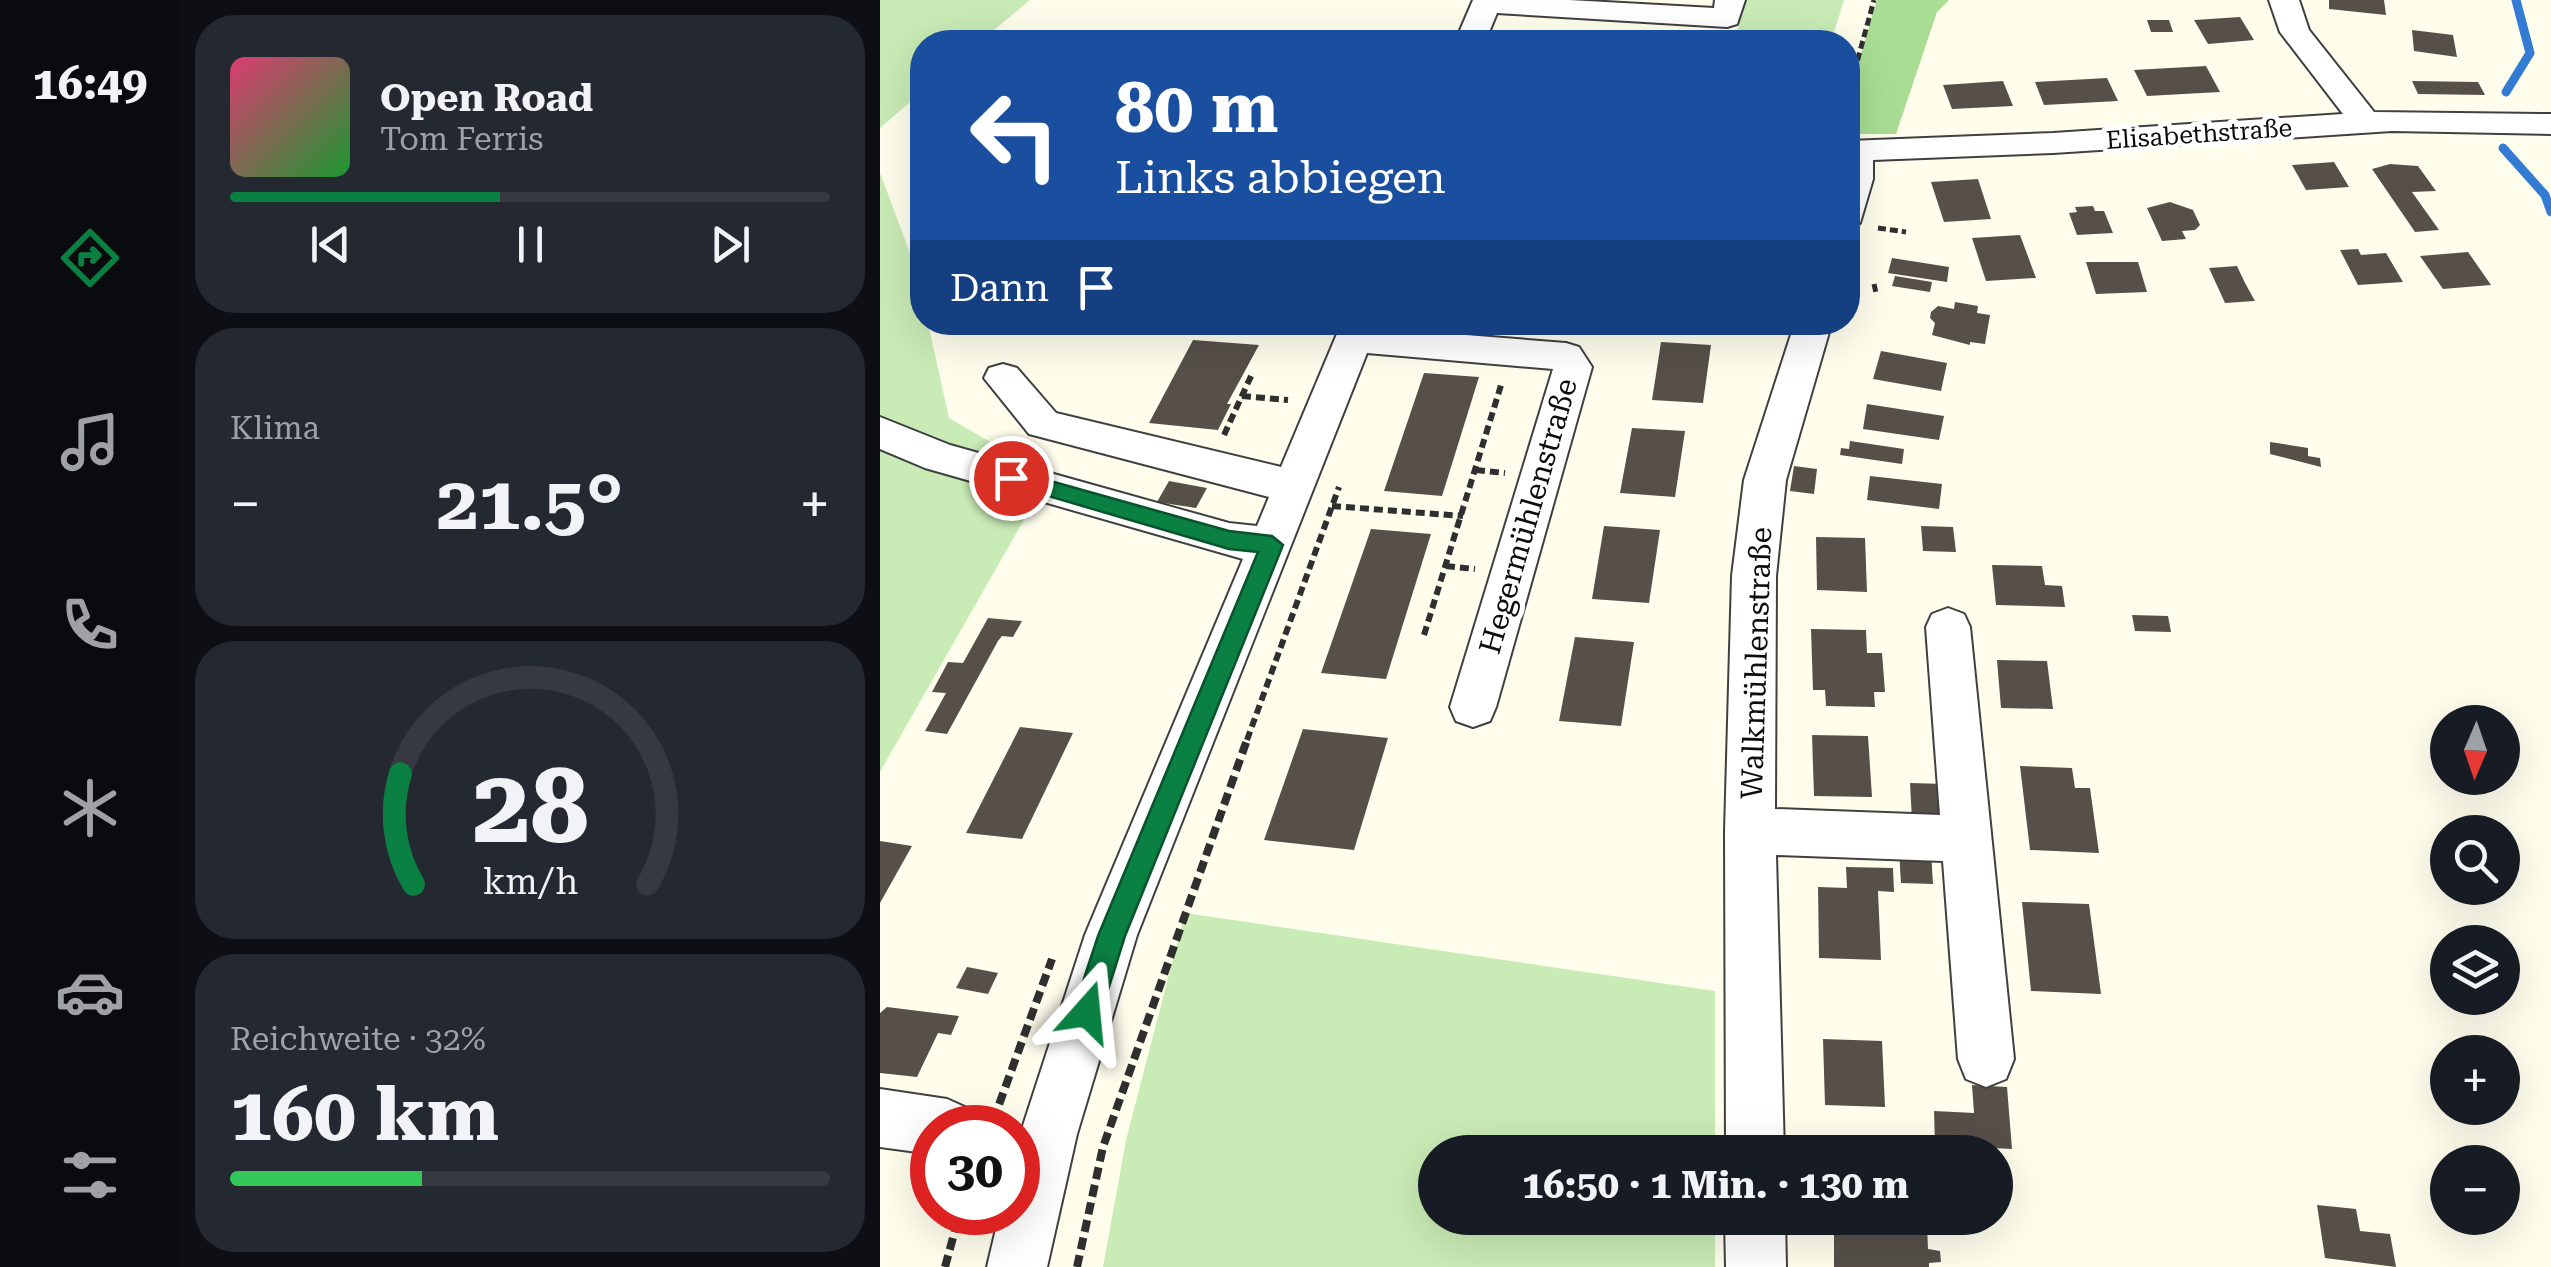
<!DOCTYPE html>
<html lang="de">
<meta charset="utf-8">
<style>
:root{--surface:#171b24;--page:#242831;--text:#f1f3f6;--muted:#9ea1a6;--line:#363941;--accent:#0b8043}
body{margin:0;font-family:"Roboto Serif",serif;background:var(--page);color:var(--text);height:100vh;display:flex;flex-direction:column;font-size:38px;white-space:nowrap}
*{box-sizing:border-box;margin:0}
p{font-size:32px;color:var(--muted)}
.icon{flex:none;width:55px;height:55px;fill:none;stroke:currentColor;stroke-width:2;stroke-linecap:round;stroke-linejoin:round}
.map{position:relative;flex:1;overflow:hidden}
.sheet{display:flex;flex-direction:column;gap:15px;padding:15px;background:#0d0f14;width:700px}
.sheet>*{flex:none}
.hud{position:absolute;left:30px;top:30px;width:950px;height:305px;border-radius:40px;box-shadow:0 10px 40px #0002;background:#1a4fa0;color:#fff;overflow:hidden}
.needle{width:65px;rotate:182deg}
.controls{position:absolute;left:1550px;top:705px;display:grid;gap:20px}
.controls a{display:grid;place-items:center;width:90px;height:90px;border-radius:50%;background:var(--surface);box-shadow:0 10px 40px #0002;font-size:50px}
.speed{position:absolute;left:30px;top:1105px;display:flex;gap:20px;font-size:50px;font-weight:700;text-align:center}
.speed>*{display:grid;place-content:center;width:130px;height:130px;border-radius:50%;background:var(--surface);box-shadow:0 10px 40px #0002;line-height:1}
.speed .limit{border:15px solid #d22;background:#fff;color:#111}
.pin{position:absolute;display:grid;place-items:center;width:85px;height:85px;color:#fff;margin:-42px;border:5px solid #fff;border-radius:50%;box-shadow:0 2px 10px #0007}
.me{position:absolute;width:110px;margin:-55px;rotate:18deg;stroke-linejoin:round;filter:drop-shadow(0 0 8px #0008)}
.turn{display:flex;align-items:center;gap:35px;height:210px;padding:0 40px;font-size:45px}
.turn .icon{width:130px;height:130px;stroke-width:2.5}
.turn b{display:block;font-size:70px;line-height:85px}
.then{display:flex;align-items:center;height:95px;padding:0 40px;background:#0003;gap:20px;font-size:38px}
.big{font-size:75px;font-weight:700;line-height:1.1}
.sheet .tile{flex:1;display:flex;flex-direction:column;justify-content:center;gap:15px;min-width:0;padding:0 35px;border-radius:40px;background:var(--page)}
.sheet .dial{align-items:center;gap:0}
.dial svg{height:260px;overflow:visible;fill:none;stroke:var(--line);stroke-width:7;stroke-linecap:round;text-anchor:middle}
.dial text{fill:var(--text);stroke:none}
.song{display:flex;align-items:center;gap:30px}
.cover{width:120px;height:120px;border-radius:15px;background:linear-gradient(135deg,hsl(340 70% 55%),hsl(130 70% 35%))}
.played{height:10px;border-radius:5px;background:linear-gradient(90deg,var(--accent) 45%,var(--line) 45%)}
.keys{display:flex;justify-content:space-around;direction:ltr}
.heat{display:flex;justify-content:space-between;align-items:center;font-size:55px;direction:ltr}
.charge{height:15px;border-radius:8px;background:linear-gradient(90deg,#34c759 32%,var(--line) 0)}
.trip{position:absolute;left:538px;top:1135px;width:595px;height:100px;border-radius:50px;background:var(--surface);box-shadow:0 10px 40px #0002;font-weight:700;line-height:100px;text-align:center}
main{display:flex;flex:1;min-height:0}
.menu{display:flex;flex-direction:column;width:180px;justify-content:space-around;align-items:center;background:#090b0e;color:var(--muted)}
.menu .icon{width:70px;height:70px}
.menu .current{color:var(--accent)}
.menu b{font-size:45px;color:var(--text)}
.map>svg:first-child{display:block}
.green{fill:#c9ebb5}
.forest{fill:#a9dd93}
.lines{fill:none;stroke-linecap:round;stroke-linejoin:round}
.stream{stroke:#337bd3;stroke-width:9}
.building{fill:#565049}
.minor-casing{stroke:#404040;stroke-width:4}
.path-far2{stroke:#2f2f2f;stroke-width:5;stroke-dasharray:8 4;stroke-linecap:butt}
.path-far1{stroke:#2f2f2f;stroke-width:6;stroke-dasharray:9 5;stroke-linecap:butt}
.path{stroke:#2f2f2f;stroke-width:8;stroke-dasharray:12 6;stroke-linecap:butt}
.minor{fill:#fff;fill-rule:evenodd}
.route{fill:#0b8043;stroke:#07532c;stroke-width:2.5}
.labels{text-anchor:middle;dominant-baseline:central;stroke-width:10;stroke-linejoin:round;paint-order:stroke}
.far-street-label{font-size:25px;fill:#0d0d0d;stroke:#fff}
.street-label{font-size:30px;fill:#0d0d0d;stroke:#fff}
</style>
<main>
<nav class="menu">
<b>16:49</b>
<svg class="icon current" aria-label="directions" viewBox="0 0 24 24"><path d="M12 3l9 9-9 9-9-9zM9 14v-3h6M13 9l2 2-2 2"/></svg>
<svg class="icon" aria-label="music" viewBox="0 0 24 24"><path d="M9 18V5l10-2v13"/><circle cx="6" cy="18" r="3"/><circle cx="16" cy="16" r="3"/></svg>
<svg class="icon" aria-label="phone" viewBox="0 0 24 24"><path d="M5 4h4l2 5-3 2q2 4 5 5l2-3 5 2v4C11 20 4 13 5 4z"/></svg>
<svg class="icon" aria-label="climate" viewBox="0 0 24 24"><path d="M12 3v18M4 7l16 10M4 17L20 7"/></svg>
<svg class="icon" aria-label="car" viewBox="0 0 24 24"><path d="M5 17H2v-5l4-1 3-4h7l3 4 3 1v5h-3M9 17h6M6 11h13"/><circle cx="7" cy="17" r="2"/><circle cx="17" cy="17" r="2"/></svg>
<svg class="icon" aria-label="filters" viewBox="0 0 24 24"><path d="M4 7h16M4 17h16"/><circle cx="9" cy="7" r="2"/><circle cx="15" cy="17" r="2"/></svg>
</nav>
<section class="sheet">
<div class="tile">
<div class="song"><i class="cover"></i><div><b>Open Road</b><p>Tom Ferris</p></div></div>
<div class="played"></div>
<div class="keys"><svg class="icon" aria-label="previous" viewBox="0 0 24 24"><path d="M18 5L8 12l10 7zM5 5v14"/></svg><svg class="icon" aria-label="pause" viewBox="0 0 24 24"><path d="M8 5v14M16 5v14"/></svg><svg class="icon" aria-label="next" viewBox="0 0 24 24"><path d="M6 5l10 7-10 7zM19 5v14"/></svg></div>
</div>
<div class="tile"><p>Klima</p>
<div class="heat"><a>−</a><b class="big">21.5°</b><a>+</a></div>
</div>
<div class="tile dial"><svg viewBox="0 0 100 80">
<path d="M14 69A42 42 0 1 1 86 69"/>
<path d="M14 69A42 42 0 0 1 10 35" stroke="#0b8043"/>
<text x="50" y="56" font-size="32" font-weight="700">28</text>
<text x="50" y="72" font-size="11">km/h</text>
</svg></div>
<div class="tile"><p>Reichweite · 32%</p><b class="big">160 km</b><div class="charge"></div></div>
</section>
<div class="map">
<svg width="1671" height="1267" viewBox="0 0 1671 1267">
<rect width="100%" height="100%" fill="#fffeed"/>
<g class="green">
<polygon points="0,0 150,0 100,42 42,42 42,92 0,128"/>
<polygon points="863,0 964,0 951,42 856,38"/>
<polygon points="0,173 36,269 42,322 48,323 69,418 169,476 0,772"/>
<polygon points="305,913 835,991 835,1152 555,1152 555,1218 835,1218 835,1267 223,1267 246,1140"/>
</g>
<polygon class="forest" points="997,0 1069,0 1057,12 1016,134 968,134 968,98"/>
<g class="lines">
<g class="stream">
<polyline points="1626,92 1650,53 1636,0"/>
<polyline points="1623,148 1665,195 1671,212"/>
</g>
</g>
<g class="building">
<polygon points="1449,0 1504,0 1506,15 1449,9"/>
<polygon points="1360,17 1374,40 1328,44 1314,20"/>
<polygon points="1267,20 1289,20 1293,32 1271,32"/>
<polygon points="1532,30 1573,35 1577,57 1534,51"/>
<polygon points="1326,66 1340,92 1267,96 1254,70"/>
<polygon points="1227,78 1238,101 1164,105 1155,82"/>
<polygon points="1123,81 1133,106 1072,109 1063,85"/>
<polygon points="1532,81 1598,82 1605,95 1538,94"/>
<polygon points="1454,162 1469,187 1426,190 1412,165"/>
<polygon points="1510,164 1538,166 1556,191 1532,192 1559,230 1535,232 1492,169"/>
<polygon points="1098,179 1111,219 1064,222 1051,182"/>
<polygon points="1290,202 1313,210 1320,225 1315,230 1302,231 1306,239 1282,241 1267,208"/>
<polygon points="1213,206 1215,211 1224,211 1233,233 1197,235 1189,213 1197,212 1195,207"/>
<polygon points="1140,235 1156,278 1106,281 1092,238"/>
<polygon points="1478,249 1481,255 1506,253 1523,282 1478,285 1460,250"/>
<polygon points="1588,252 1611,285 1563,289 1540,256"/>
<polygon points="1012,258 1069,267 1067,282 1008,273"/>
<polygon points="1206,262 1258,262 1267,292 1216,294"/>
<polygon points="1357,266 1365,283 1375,301 1345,303 1329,268"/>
<polygon points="1015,276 1052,282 1050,292 1012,286"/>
<polygon points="1075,302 1098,306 1097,313 1110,315 1105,344 1090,342 1090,345 1052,335 1055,323 1050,318 1051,312 1058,306 1074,309"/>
<polygon points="561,322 610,322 608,330 559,327"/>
<polygon points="313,340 379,345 347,404 351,404 338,430 269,423"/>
<polygon points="781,342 831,345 823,403 772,400"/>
<polygon points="1001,351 1067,363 1061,391 993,379"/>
<polygon points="544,373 599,377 562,496 504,491"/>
<polygon points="987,404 1064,416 1059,440 983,429"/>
<polygon points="752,428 805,431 795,497 740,493"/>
<polygon points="970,441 1024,449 1022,464 960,455 961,448 969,449"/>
<polygon points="1390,442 1428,448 1428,456 1440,458 1441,467 1390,454"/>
<polygon points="914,466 937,469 934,494 910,491"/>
<polygon points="990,476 1062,484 1059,509 987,500"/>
<polygon points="289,481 327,488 316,508 277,502"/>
<polygon points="724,526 780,530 769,603 712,599"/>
<polygon points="1041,526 1073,527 1076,552 1043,551"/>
<polygon points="491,529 551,534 506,679 441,673"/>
<polygon points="936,537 985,538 987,592 937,590"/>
<polygon points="1112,565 1162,566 1165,585 1182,586 1185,607 1116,605"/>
<polygon points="1252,615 1288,616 1291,632 1255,631"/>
<polygon points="108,618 142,621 133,637 122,636 118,641 67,734 45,731 66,693 52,692 68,662 83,663"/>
<polygon points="931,629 986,630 987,653 1002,653 1005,692 994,692 995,707 946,706 945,690 933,690"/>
<polygon points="695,637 754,642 741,726 679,721"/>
<polygon points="1117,660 1167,661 1173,709 1121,708"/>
<polygon points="140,727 193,733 142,839 86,833"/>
<polygon points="423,729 508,738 474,850 384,840"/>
<polygon points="932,735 988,736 992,797 934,796"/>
<polygon points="1140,766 1192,768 1195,788 1210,788 1219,853 1150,850"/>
<polygon points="1030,783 1065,784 1068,821 1032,820"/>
<polygon points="0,841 32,846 0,903"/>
<polygon points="1019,850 1051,851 1053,884 1021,883"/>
<polygon points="966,867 1013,868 1014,892 998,891 1001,960 939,958 938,887 967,888"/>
<polygon points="1142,902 1209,904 1221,994 1151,991"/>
<polygon points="87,967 118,973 108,994 76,988"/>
<polygon points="7,1007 79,1016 71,1035 58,1033 37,1077 0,1073 0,1013"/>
<polygon points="943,1039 1002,1041 1005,1107 945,1105"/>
<polygon points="1092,1085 1127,1087 1132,1149 1055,1145 1054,1111 1094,1113"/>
<polygon points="1437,1205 1476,1209 1480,1231 1510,1234 1516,1267 1445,1258"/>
<polygon points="954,1218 1047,1226 1048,1249 1060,1251 1061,1262 1049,1263 1049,1267 954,1267"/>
</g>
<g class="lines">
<defs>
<g id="minor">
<polygon points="593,0 689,0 834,8 835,0 865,0 857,24 847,27 617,13 605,42 575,42"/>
<polygon points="1389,0 1419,0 1429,30 1494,112 1671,114 1671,134 1512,131 1173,153 993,160 993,179 980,223 968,226 968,141 1173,133 1463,114 1400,32"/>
<polygon points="462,322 499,322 497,328 686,343 699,347 712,367 616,707 610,721 593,727 576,721 570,707 673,369 487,353 257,935 197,1134 167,1267 107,1267 120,1212 138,1212 138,1141 205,935 363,559 45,468 0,449 0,417 70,445 349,523 377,526 389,497 149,434 104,378 109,368 123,364 137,368 176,413 401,467"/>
<polygon points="915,322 952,322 906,480 896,576 895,809 1060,815 1046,627 1052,614 1068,608 1084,614 1090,627 1134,1059 1126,1079 1106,1087 1086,1079 1078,1059 1063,861 896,855 904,1152 846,1152 845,831 852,576 864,480"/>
<polygon points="0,1089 67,1099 87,1108 95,1128 52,1128 52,1154 0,1147"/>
<polygon points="845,1218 905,1218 906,1267 846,1267"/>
</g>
</defs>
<use href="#minor" class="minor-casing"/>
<g class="path-far2">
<polyline points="968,95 994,0"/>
<polyline points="998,228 1026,232"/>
<polyline points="994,284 996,293"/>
</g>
<g class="path-far1">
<polyline points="362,396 408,400"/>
<polyline points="344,435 372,374"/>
<polyline points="596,470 625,473"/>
<polyline points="452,506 583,516"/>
<polyline points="566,566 595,569"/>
<polyline points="544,635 622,382"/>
<polyline points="367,740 459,487"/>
</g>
<g class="path">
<polyline points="113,1121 172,959"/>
<polyline points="65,1267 80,1212"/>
<polyline points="197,1267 223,1147 368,737"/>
</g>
<use href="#minor" class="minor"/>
</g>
<polygon class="route" points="131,470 349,531 392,536 403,545 245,936 221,1012 217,1021 207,1025 197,1021 193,1012 218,936 378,552 349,549 124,483 121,478"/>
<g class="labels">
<g class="far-street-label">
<text transform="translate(1319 134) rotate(-4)">Elisabethstraße</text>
</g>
<g class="street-label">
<text transform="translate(648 516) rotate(-74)">Hegermühlenstraße</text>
<text transform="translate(876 663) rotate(-88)">Walkmühlenstraße</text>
</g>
</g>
</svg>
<div class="controls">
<a><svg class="needle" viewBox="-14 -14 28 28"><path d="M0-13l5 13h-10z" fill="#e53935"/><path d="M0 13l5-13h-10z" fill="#9ea1a6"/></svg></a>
<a><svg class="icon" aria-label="search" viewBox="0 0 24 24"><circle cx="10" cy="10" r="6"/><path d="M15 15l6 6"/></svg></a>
<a><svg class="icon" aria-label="layers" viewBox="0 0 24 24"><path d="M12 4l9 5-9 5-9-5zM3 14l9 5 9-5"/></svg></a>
<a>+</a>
<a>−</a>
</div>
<div class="speed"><div class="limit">30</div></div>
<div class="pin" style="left:131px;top:478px;background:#d93025"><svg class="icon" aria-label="arrive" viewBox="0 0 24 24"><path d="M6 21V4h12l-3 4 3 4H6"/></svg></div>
<svg class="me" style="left:207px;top:1012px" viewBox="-20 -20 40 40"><path d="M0-17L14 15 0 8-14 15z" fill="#0b8043" stroke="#fff" stroke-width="4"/></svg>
<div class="trip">16:50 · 1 Min. · 130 m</div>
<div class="hud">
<div class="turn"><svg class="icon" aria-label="left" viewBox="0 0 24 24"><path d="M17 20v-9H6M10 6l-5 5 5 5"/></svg><div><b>80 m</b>Links abbiegen</div></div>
<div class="then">Dann<svg class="icon" aria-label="arrive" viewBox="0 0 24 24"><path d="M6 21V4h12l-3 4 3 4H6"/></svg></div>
</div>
</div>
</main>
